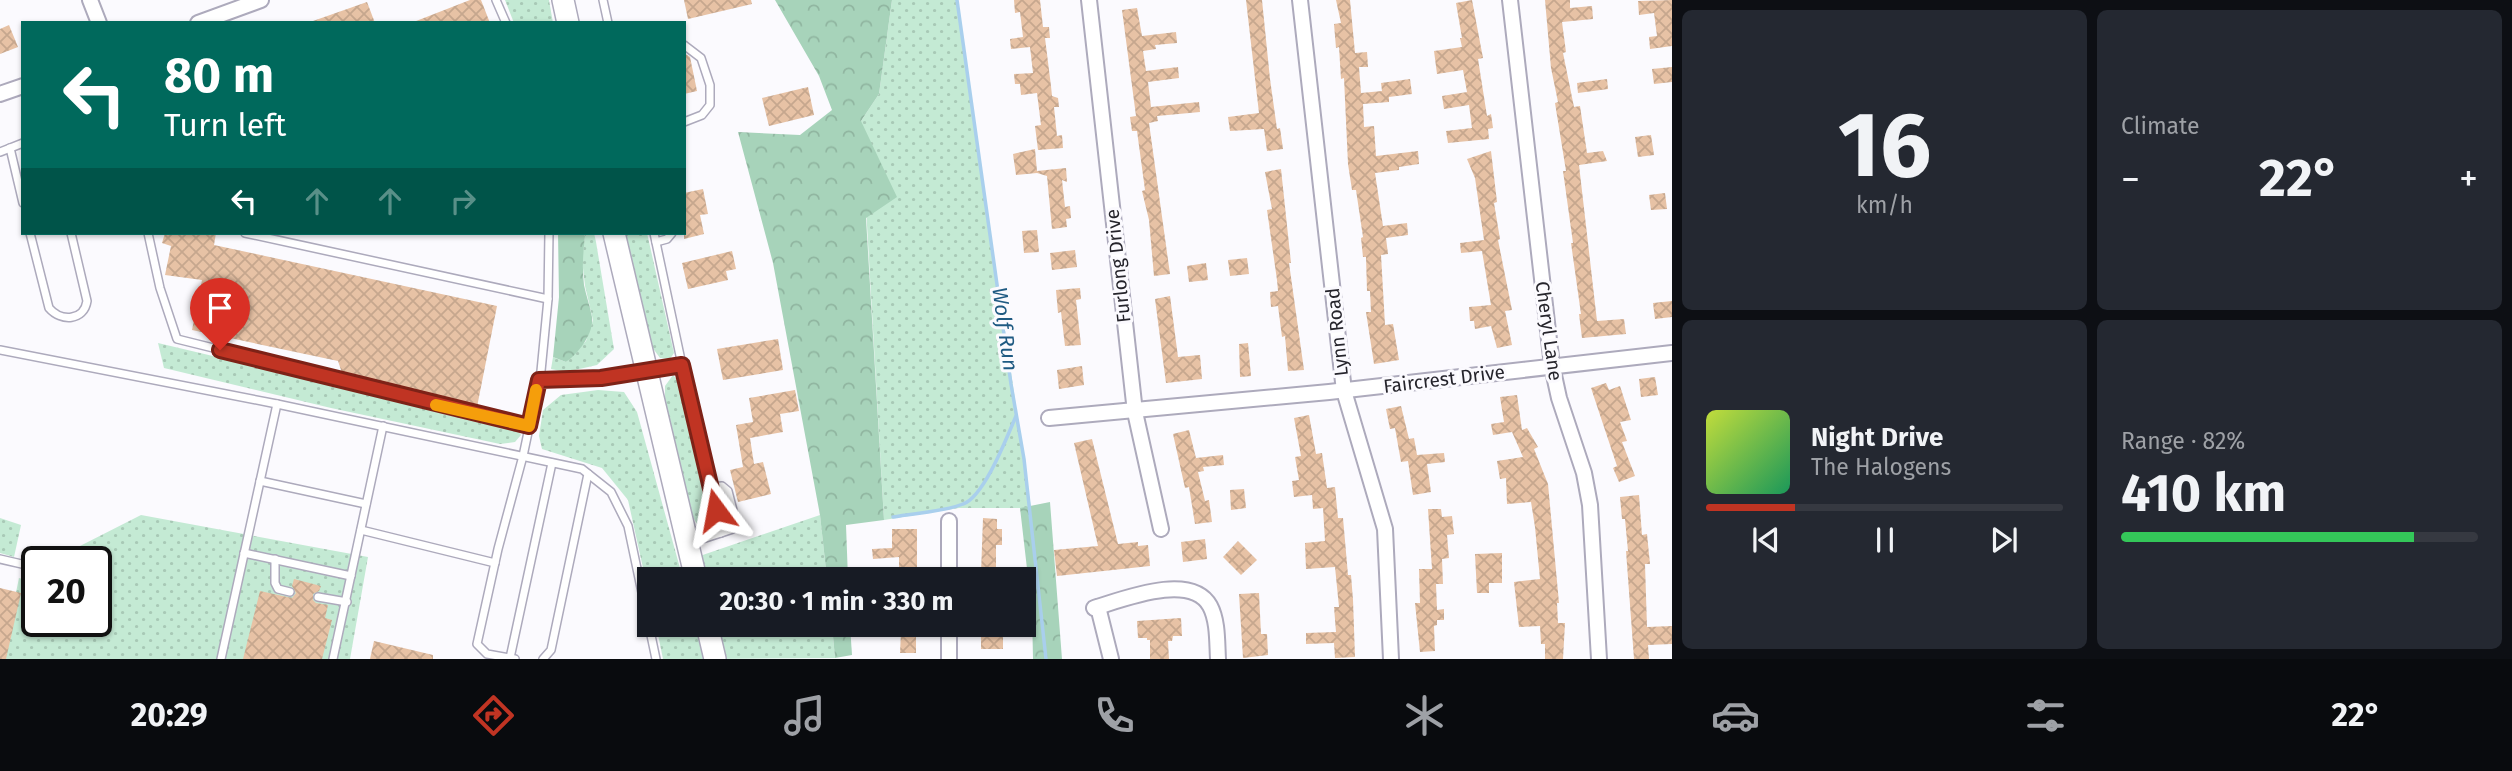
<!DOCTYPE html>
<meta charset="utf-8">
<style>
:root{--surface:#171b24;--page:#242831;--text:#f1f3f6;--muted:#9ea1a6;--line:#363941;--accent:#c03423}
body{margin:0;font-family:"Fira Sans",sans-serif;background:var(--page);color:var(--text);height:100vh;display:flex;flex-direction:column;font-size:26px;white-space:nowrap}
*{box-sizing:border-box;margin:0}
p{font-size:23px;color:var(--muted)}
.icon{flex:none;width:38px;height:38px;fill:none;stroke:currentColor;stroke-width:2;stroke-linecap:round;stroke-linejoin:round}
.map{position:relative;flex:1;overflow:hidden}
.details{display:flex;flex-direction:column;gap:10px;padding:10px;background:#0d0f14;width:840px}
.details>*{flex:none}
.top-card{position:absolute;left:21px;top:21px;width:665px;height:214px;border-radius:0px;box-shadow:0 2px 5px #0004;background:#00695c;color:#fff;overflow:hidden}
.speed{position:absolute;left:21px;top:546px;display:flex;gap:14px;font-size:35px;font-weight:700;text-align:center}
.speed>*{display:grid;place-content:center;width:91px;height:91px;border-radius:50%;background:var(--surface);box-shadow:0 2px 5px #0004;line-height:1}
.speed .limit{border:4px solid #111;border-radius:10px;background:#fff;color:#111}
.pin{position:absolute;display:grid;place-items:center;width:60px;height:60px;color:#fff;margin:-72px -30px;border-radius:50% 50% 50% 0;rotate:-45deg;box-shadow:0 0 7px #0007}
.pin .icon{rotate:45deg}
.me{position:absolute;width:77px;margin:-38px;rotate:347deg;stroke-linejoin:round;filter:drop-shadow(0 0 5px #0008)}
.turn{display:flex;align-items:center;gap:24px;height:147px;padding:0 28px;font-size:32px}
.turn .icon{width:91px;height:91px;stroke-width:2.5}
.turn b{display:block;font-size:49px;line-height:60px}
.lanes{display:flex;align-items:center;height:66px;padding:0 28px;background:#0003;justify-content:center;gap:35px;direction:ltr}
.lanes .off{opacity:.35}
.big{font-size:52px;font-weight:700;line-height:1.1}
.details .widget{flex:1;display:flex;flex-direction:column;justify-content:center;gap:10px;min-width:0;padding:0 24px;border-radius:10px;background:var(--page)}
.details .dial{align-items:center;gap:0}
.dial b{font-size:91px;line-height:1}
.song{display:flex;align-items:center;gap:21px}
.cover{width:84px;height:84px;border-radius:10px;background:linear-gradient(135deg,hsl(70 70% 55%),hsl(150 70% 35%))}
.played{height:7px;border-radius:4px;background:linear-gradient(90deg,var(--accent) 25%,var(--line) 25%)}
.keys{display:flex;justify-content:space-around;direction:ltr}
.heat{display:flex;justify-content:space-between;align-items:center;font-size:38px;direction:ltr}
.charge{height:10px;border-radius:5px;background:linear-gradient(90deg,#34c759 82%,var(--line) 0)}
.details .tiles{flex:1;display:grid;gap:10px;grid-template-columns:repeat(2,1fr)}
.trip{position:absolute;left:637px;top:567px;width:399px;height:70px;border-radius:0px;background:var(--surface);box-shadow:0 2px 5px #0004;font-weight:700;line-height:70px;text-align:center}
.dock{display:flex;height:112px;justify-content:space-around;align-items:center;background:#090b0e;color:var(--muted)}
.dock .icon{width:49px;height:49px}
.dock .current{color:var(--accent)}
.dock b{font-size:32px;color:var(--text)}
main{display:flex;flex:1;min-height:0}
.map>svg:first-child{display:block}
.grass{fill:url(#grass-dots)}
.forest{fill:url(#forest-crowns)}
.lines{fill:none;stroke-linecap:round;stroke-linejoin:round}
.stream{stroke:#a9cfed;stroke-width:3.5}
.building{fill:url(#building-cross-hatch)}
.lane-casing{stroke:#adaabc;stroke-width:10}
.street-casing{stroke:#adaabc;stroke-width:18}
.secondary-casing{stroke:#adaabc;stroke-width:24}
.lane{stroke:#fff;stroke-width:7}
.street{stroke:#fff;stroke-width:14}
.secondary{stroke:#fff;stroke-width:21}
.route-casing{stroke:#7d2217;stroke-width:18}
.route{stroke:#c03423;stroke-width:12}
.slow{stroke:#f59e0b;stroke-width:12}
.labels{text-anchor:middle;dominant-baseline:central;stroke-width:6;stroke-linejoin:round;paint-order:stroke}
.street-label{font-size:19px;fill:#25242b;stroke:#fbfafe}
.water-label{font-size:21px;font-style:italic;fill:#1f5a82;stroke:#fbfafe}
</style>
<main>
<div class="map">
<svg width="1672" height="659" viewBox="0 0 1672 659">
<defs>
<pattern id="grass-dots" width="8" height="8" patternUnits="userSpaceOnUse" patternTransform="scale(1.75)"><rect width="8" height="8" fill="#c4ead4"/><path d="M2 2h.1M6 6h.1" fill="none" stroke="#a8c9b6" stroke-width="1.8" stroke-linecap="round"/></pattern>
<pattern id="forest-crowns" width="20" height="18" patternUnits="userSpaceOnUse" patternTransform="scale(1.75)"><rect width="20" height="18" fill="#a7d3ba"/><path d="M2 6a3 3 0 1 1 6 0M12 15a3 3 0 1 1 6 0" fill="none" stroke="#90b5a0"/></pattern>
<pattern id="building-cross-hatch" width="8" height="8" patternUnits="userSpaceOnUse" patternTransform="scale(1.75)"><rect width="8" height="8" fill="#e7c2a5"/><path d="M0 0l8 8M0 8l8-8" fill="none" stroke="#c6a78e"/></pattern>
</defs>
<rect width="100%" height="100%" fill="#fbfafe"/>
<g class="grass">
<polygon points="505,0 549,0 553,23 514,23"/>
<polygon points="892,0 956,0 1031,508 959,508 884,520 861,121 879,94"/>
<polygon points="583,233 594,233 596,242 614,349 597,365 566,372 551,369 553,357 566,362 586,341 593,320 585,286 582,259 585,236"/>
<polygon points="625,233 647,233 674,353 670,359 660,358 649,343"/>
<polygon points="158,343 516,428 521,435 515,442 500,444 331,408 164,368"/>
<polygon points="673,375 681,384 712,519 712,525 704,527 697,524 690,512 665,402 665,386"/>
<polygon points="598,390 624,392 637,412 683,579 649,579 649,595 628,500 602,468 542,449 539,436 543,410 561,395"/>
<polygon points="141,515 368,557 350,659 2,659 19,578 37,583 37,621 96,621 96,562 73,562 76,548"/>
<polygon points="820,515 827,579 696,579 691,559"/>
<polygon points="0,518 21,525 14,557 0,553"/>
<polygon points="656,625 696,625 703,659 663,659"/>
<polygon points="707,625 832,625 835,658 715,659"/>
</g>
<g class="forest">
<polygon points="775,0 892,0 879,94 861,121 897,197 866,218 884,520 846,525 848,579 827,579 820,515 773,263 738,132 800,135 832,110 819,76"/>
<path d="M558,233h25l2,3c-2,17 -3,32 -1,49 2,10 6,21 8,32 2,16 -13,36 -26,45l-13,-5 6,-60z"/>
<polygon points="1050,502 1062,659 1033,659 1032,612 1020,508"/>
<polygon points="832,625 850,625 852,655 835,658"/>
</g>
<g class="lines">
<g class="stream">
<polyline points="957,0 1011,384 1024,459 1046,659"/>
<path d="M893,517c21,-4 50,-5 70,-13 21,-7 44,-67 53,-88"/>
</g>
</g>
<g class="building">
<polygon points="470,0 481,0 490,23 411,23"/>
<polygon points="684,0 751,0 752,4 688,19"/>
<polygon points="1014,0 1040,0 1043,27 1049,27 1050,38 1045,38 1051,86 1052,96 1058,98 1059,107 1054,107 1057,136 1062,135 1063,148 1038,150 1035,126 1041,125 1037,93 1021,95 1020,84 1015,84 1014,74 1033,73 1030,47 1011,49 1010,39 1023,37 1020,12 1015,13"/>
<polygon points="1246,0 1262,0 1270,79 1277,129 1280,128 1283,149 1267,151 1264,129 1230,131 1228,117 1259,113"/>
<polygon points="1336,0 1350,0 1355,53 1367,52 1368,67 1359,67 1361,93 1382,91 1381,83 1410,79 1412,94 1389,97 1389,102 1363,104 1364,127 1374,126 1376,156 1418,151 1419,164 1399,167 1399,170 1375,173 1383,226 1407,223 1408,235 1386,238 1388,254 1381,255 1385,325 1393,324 1399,360 1374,364 1366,312 1371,312 1370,291 1367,291 1366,257 1363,257 1361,238 1363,237 1356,190 1352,190 1348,164 1344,78 1341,79 1339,47 1336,48 1334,24 1341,23"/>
<polygon points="1472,0 1483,58 1478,59 1487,116 1491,114 1493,128 1488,129 1489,139 1448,143 1446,131 1472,128 1469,105 1444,109 1442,96 1467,92 1463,70 1437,74 1434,51 1462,47 1460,38 1462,38 1456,3"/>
<polygon points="1545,0 1570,0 1570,8 1592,6 1593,19 1562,22 1566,52 1563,53 1574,107 1580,106 1587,153 1603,151 1607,161 1579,165 1597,321 1624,319 1626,334 1582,338 1579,314 1581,314 1571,243 1573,243 1563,171 1566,171 1555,103 1558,102 1551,68"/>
<polygon points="1672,0 1672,46 1650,49 1649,37 1657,36 1654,13 1639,15 1638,1"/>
<polygon points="367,2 375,23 313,23 313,21"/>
<polygon points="1137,8 1142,36 1176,32 1177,43 1155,45 1156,49 1143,51 1146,71 1178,67 1179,78 1148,82 1151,107 1199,102 1200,112 1157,116 1158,121 1149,123 1170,274 1154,276 1149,220 1142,191 1145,190 1137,131 1132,131 1130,117 1136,116 1122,10"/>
<polygon points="9,25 18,47 0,54 0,29"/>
<polygon points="684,53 690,57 697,91 684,94"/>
<polygon points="1672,67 1672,82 1654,84 1652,69"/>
<polygon points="1607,79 1608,89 1578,93 1577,83"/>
<polygon points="808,87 814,115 769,126 762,98"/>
<polygon points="1651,135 1654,155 1638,157 1635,137"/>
<polygon points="1035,149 1037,171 1066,168 1067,182 1062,180 1065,207 1070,206 1071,218 1066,219 1067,227 1052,229 1047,176 1037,173 1016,175 1013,154"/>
<polygon points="1491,151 1497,202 1494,203 1500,239 1498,240 1512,310 1505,311 1512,345 1497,348 1491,326 1475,329 1474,321 1470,321 1469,307 1491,305 1482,251 1461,253 1460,243 1484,240 1475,178 1467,159"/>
<polygon points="1281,169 1291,263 1289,263 1304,370 1288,371 1285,336 1282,337 1278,306 1271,307 1270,292 1278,291 1277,280 1267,210 1272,209 1265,172"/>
<polygon points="703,189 708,214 700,215 704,234 684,239 684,193"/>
<polygon points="1665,193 1667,209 1651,210 1649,195"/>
<polygon points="1037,230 1039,252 1024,253 1022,231"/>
<polygon points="165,233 216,233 214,245 497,306 477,407 342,373 338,361 192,330 202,280 165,275 171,246 162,243"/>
<polygon points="1075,250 1077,267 1052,270 1050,253"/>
<polygon points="732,251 736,269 726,271 728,280 688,289 682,263"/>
<polygon points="1247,258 1249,274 1230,276 1228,260"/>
<polygon points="1206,263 1208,280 1189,282 1187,266"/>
<polygon points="1080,288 1081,299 1076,300 1081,345 1065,346 1061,312 1058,313 1056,290"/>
<polygon points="1170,296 1178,357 1200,355 1202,379 1166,383 1155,299"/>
<polygon points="1672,301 1672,317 1655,319 1653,303"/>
<polygon points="778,339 783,370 723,380 717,349"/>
<polygon points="1248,343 1251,376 1240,377 1239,344"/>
<polygon points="1082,366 1084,385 1059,389 1057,370"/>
<polygon points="1655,377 1658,395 1641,397 1639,379"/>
<polygon points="1606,383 1609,390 1620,386 1631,420 1620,422 1627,441 1622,442 1635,476 1619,482 1613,468 1617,466 1591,388"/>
<polygon points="795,390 799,411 780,414 783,432 750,438 754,464 763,462 771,494 738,502 730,470 743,467 736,425 753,422 749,398"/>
<polygon points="1517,395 1522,430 1527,428 1538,447 1534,449 1548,484 1559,603 1557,603 1558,623 1565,623 1563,659 1545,659 1545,644 1541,644 1540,626 1519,627 1514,582 1540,579 1535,527 1531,502 1507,504 1506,478 1500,479 1497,461 1523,457 1512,432 1493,435 1491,424 1504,422 1500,397"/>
<polygon points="1401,406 1409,439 1414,438 1417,455 1444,453 1445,462 1427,464 1431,492 1413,495 1408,461 1401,462 1395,428 1390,429 1386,409"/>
<polygon points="1309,415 1316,454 1322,453 1327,488 1335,487 1338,518 1343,518 1348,575 1351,575 1353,600 1355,657 1335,658 1334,643 1306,644 1306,633 1336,632 1334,607 1339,607 1335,567 1306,569 1305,543 1325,541 1323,508 1313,509 1312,495 1294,497 1292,481 1299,480 1295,457 1301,456 1294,418"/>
<polygon points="1189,430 1196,458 1223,455 1224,465 1203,467 1204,471 1198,472 1205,501 1209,500 1212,522 1195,524 1189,487 1185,488 1173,434"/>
<polygon points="1092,439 1118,544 1138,542 1138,546 1148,545 1150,566 1057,576 1054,550 1098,546 1074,443"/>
<polygon points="1244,489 1246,508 1231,510 1230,490"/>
<polygon points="1639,495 1642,535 1647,534 1650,564 1645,564 1647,627 1672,626 1672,644 1648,645 1649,659 1634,659 1626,551 1628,551 1625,519 1622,519 1620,497"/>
<polygon points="1428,509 1441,509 1442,517 1452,516 1454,534 1447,535 1449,558 1442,559 1443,584 1436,584 1437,610 1444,609 1444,620 1437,620 1437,625 1434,626 1435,651 1420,652 1415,603 1420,603 1419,569 1432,569"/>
<polygon points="983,518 997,519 997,529 1002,529 1002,545 996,545 996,574 981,573"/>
<polygon points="892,529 917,529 917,578 899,579 899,557 873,559 872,549 892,548"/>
<polygon points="1205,539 1207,559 1183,562 1181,542"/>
<polygon points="1238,541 1257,560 1241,575 1223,557"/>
<polygon points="1502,553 1502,583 1489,583 1489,593 1477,593 1475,554"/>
<polygon points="294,579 321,586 319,591 313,594 313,600 316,603 328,605 325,618 332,620 322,659 243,659 260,591 292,598 296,593 292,586"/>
<polygon points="0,588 21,593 6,659 0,659"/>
<polygon points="1259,593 1261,634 1267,634 1268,655 1243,658 1239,594"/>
<polygon points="1181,618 1182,636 1173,636 1172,641 1168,641 1169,659 1150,659 1150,640 1147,640 1147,638 1138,638 1137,621"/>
<polygon points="981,629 996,629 996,634 1003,634 1003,649 981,649"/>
<polygon points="901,632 916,632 916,653 900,653"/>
<polygon points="374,641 433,655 433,659 370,659"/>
</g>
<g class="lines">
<defs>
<g id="lane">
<polyline points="496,0 506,23"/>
<polyline points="603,0 608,23"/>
<polyline points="684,45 701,58 710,85 710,105 702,115 684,122"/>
<polyline points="10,148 23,203"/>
<polyline points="0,152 23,143"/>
<path d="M30,233l19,75c12,14 35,13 38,-7l-16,-68"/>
<polyline points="148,233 160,288 177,339 529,426"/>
<polyline points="245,233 548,299"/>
<polyline points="654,233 682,365"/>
<polyline points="656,242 667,239 672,233"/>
<polyline points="0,350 277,404 582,469 611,492 628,526 656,659"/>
<polyline points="539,380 601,378 682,365 721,533 690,543"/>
<polyline points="260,481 366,504"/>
<polyline points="711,487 722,486 728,491 736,522 733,529 721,533"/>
<polyline points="361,530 495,563"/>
<polyline points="244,553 351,576"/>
<polyline points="0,559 26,565"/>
<polyline points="275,559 275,583 278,589 290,592"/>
<polyline points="318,597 347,602"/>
<polyline points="510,658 552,463"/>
<polyline points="221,659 277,404"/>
<polyline points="333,659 383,426"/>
<polyline points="515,659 487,654 477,644 498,549 523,456 541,371 548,299 549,233"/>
<polyline points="543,659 551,650 588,474"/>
</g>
<g id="street">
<polyline points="90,0 99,23"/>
<polyline points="1089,0 1135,412 1161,529"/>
<polyline points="1300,0 1344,391 1385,529 1391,659"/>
<polyline points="1510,0 1552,366 1559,398 1584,473 1590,505 1599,659"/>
<polyline points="198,23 261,0"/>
<polyline points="0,94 23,86"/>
<polyline points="1049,418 1329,392 1672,353"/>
<polyline points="949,579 949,521"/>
<polyline points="1098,607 1111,659"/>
<path d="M1094,608c30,-9 97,-36 116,-2 8,15 7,36 8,53"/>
<polyline points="949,659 949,625"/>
</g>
<g id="secondary">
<polyline points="563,0 568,23"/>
<polyline points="614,233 696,579"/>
<polyline points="707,625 715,659"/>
</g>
</defs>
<use href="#lane" class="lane-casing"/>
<use href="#street" class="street-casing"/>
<use href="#secondary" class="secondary-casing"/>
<use href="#lane" class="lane"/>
<use href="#street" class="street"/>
<use href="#secondary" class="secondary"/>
</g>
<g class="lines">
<defs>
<polyline id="route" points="220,350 529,426 539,380 601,378 682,365 716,510"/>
</defs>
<use href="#route" class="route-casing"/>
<use href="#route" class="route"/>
<polyline class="slow" points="436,405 529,426 536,390"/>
</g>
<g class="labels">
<g class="street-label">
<text transform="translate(1118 266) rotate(-96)">Furlong Drive</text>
<text transform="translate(1549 331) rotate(82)">Cheryl Lane</text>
<text transform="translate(1337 332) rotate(-96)">Lynn Road</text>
<text transform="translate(1444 379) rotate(-7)">Faircrest Drive</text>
</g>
<g class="water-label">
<text transform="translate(1005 329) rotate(82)">Wolf Run</text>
</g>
</g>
</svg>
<div class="speed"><div class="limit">20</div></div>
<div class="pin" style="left:220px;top:350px;background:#d93025"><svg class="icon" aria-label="arrive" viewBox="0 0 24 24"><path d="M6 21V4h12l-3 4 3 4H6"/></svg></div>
<svg class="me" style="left:716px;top:510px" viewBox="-20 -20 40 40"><path d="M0-17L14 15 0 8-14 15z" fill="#c03423" stroke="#fff" stroke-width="4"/></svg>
<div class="trip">20:30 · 1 min · 330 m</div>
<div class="top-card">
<div class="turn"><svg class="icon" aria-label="left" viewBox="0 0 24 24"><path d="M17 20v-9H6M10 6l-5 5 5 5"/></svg><div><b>80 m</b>Turn left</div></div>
<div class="lanes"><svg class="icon" aria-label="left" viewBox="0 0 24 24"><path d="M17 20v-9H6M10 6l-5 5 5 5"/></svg><svg class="icon off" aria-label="ahead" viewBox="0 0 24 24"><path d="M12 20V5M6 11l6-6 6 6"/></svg><svg class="icon off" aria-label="ahead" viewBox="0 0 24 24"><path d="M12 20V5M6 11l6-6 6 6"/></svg><svg class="icon off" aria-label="right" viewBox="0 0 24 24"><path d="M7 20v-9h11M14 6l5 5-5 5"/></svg></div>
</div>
</div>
<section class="details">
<div class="tiles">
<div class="widget dial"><b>16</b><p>km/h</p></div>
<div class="widget"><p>Climate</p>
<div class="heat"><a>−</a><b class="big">22°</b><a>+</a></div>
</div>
<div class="widget">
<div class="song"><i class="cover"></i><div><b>Night Drive</b><p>The Halogens</p></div></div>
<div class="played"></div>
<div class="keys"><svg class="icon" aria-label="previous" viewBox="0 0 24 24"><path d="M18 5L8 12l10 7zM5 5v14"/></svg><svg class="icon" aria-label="pause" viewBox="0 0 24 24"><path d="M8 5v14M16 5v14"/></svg><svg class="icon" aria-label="next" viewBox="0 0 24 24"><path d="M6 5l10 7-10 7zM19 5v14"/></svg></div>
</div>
<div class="widget"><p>Range · 82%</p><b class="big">410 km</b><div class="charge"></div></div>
</div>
</section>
</main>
<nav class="dock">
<b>20:29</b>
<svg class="icon current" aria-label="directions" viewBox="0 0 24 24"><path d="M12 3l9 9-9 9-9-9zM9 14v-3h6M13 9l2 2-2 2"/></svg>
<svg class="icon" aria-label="music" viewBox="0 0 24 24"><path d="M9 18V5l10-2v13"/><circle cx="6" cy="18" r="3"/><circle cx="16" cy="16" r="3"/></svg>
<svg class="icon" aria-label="phone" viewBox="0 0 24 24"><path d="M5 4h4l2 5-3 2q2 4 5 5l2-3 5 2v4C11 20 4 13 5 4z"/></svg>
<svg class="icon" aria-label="climate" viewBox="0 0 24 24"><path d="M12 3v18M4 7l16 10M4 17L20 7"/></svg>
<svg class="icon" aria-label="car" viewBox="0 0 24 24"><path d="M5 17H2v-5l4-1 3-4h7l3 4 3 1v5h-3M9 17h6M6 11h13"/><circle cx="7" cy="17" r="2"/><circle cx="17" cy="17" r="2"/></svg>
<svg class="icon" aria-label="filters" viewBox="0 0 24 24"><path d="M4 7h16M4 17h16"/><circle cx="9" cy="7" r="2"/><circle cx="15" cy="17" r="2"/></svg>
<b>22°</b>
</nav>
